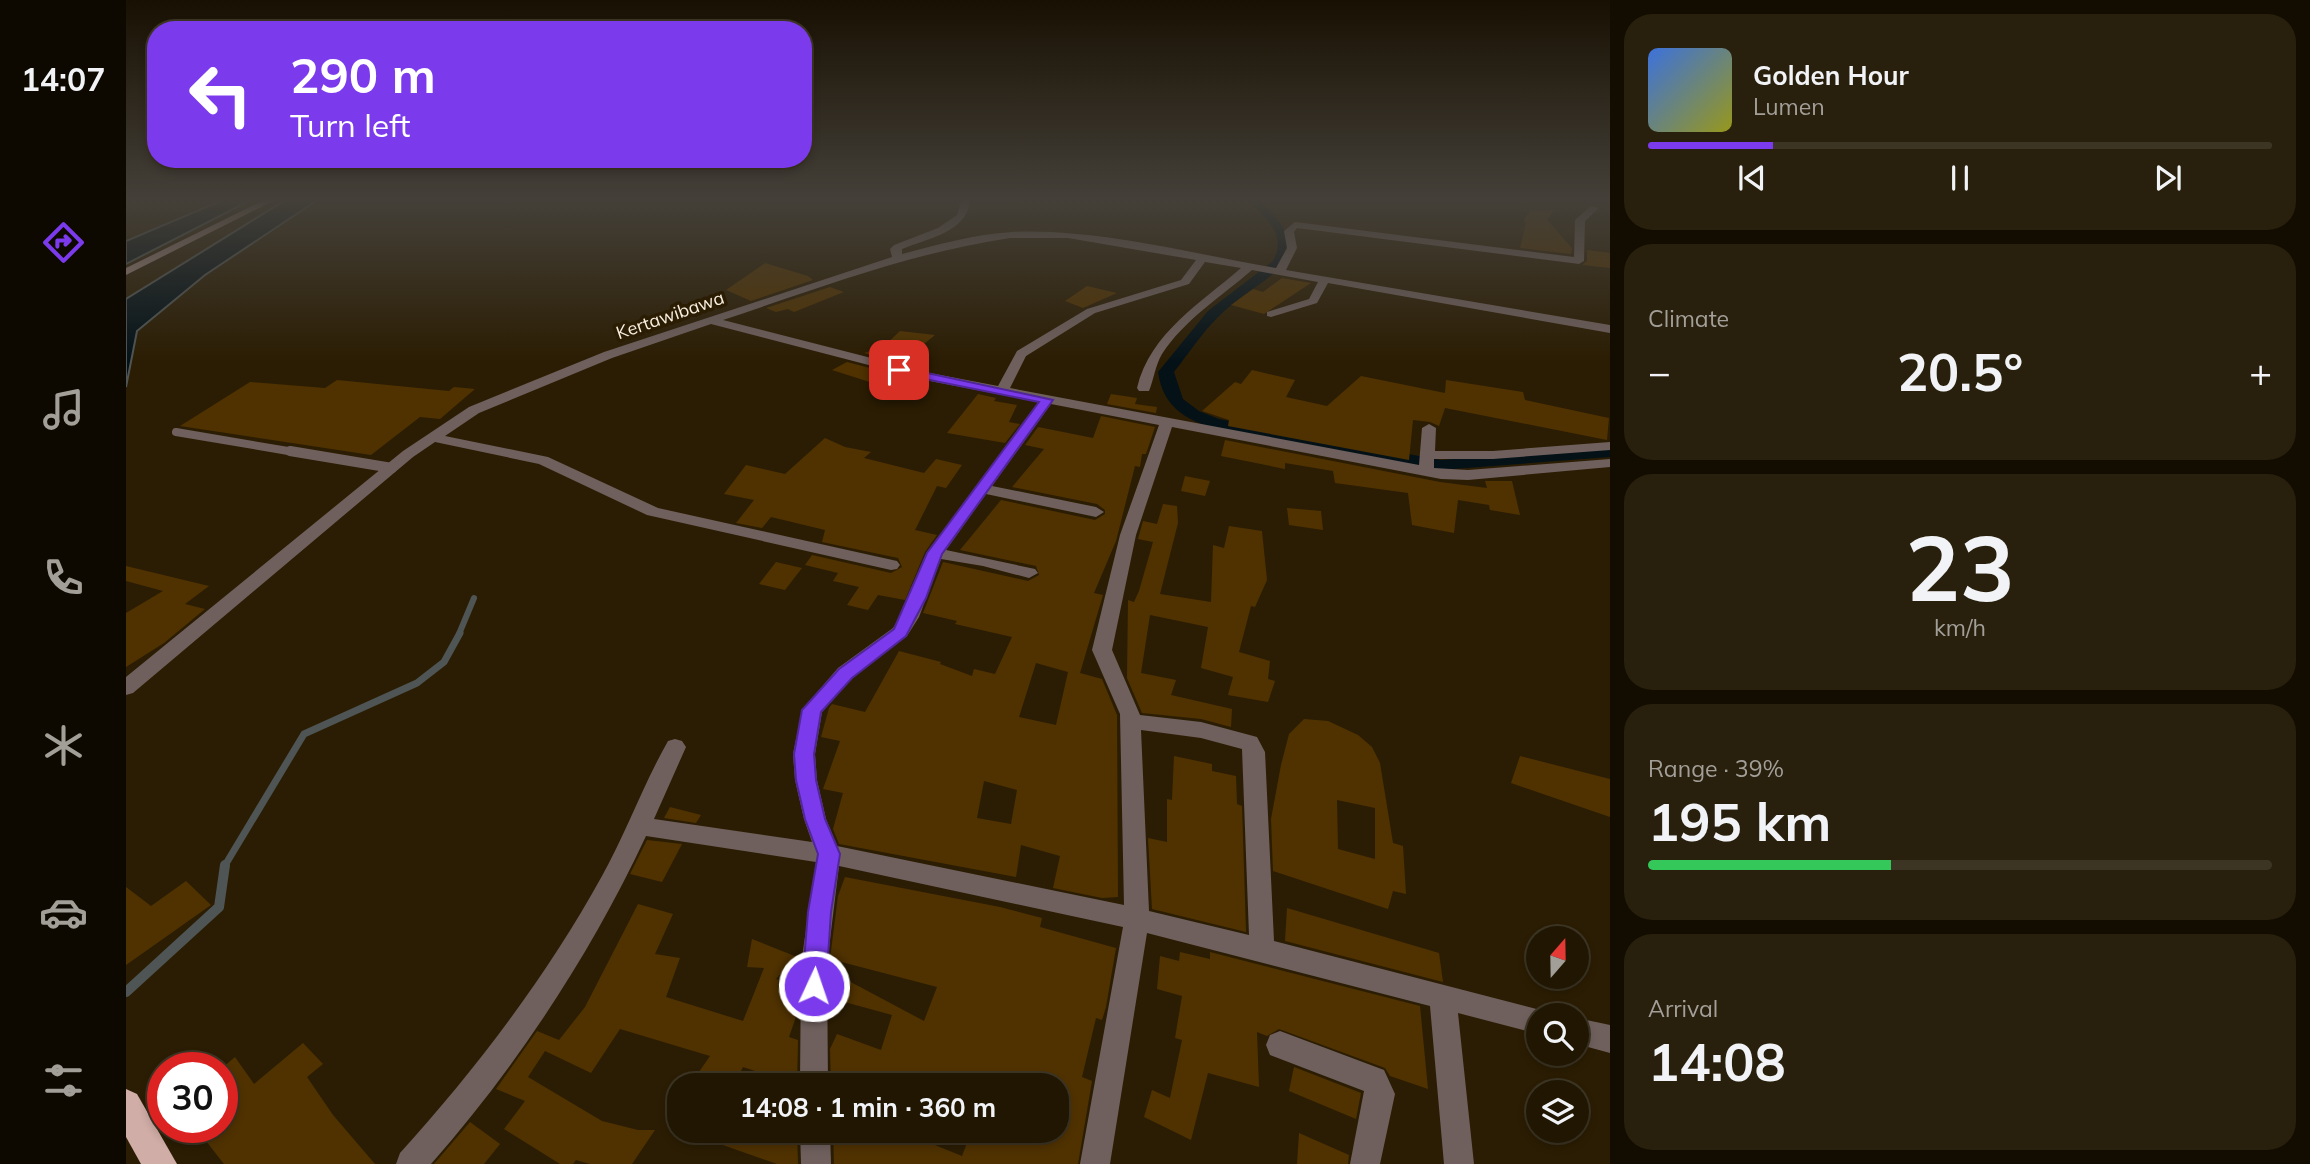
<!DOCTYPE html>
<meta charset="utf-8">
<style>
:root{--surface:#201602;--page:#281f0c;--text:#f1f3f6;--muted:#a29f99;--line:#3d3524;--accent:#7c3aed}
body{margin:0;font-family:Mulish,sans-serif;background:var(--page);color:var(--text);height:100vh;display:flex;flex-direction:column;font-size:26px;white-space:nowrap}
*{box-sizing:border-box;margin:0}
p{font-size:23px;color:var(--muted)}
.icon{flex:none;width:38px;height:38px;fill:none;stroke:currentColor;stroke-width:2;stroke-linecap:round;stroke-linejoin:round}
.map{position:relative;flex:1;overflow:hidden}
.details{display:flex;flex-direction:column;gap:14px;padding:14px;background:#120c01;width:700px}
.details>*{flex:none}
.hud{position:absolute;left:21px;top:21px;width:665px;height:147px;border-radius:28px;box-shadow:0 4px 10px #0003,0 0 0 2px var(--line);background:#7c3aed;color:#fff;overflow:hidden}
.needle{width:46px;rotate:20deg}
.buttons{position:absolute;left:1400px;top:926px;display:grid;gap:14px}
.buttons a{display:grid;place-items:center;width:63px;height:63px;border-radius:50%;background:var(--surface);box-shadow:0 4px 10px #0003,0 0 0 2px var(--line);font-size:35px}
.speed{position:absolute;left:21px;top:1052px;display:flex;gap:14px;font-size:35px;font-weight:700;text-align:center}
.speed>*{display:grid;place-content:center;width:91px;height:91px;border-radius:50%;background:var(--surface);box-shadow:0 4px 10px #0003,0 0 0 2px var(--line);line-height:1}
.speed .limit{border:10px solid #d22;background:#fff;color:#111}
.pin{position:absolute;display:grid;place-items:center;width:60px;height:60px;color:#fff;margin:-30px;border-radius:14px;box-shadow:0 4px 10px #0006}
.me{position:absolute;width:77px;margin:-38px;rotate:3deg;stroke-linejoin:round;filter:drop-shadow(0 0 5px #0008)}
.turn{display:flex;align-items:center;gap:24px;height:147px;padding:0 28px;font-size:32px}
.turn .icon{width:91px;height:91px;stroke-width:2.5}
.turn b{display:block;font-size:49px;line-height:60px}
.big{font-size:52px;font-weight:700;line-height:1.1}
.details .card{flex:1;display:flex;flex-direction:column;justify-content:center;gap:10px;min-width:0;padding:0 24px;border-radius:28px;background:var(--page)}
.details .dial{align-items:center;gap:0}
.dial b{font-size:91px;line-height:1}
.song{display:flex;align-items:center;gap:21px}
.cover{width:84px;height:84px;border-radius:10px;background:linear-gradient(135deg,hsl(220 70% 55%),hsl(60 70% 35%))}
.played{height:7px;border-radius:4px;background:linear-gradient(90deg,var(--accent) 20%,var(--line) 20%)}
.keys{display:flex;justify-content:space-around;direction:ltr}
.heat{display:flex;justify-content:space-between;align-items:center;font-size:38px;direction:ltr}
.charge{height:10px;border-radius:5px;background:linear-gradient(90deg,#34c759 39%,var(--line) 0)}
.trip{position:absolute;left:541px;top:1073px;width:402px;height:70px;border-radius:28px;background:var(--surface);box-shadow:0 4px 10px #0003,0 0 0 2px var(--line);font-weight:700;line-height:70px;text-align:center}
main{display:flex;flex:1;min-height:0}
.menu{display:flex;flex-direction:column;width:126px;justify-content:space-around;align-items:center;background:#0d0901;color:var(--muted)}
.menu .icon{width:49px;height:49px}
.menu .on{color:var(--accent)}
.menu b{font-size:32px;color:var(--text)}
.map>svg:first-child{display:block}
.water{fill:#041218;stroke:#4e5554;stroke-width:2}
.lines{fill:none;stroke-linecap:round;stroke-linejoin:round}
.stream-far2{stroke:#4e5554;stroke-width:6}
.stream-far1{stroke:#4e5554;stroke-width:7}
.stream{stroke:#4e5554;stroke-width:10}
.canal{fill:#041218;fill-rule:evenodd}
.building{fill:#503200;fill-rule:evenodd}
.service-far1{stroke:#6f605d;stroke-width:8}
.service{stroke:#6f605d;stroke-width:10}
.minor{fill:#6f605d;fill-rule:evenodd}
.secondary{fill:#9d847f;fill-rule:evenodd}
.trunk{fill:#d0ada6;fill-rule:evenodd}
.route{fill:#7c3aed;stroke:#51269a;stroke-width:2}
.labels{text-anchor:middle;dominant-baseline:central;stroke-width:7;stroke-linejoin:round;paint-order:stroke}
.far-street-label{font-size:18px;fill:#faf0e1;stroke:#2b1d03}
</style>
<main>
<nav class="menu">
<b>14:07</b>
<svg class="icon on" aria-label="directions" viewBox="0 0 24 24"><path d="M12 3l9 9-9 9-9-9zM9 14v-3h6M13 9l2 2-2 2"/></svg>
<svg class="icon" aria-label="music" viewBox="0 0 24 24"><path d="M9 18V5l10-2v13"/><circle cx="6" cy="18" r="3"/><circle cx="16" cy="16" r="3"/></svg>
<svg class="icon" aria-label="phone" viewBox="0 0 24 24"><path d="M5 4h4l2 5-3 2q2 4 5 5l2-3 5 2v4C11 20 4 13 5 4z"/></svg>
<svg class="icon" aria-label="climate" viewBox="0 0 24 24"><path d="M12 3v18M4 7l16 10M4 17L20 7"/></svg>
<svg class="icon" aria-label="car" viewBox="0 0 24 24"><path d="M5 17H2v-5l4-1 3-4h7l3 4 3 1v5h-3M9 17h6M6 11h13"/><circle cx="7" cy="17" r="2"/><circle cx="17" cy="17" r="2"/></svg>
<svg class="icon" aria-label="filters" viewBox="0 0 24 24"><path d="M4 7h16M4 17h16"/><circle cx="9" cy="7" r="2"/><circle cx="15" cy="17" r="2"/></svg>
</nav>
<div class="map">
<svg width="1484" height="1164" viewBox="0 0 1484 1164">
<rect width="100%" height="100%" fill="#2b1d03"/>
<g class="water">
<polygon points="99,199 127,199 0,264 0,241"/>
<polygon points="161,199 193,199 79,275 11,331 0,387 0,299"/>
</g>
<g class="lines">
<polyline class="stream-far2" points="333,634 348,598"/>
<polyline class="stream-far1" points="98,867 178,734 291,683 318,662 334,633"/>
<polyline class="stream" points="0,992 93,907 99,865"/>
<path class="canal" d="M1121,199h11c72,65 3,74 -40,118 -16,16 -30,37 -44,55l9,27 16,12 20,8 222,41 169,-13v10l-169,13 -216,-39c-34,-8 -62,-21 -67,-59l50,-61 65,-50c15,-30 -9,-42 -26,-62z"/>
</g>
<g class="building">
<polygon points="1405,210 1428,210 1421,220 1446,248 1445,254 1394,248 1400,223 1398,219"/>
<polygon points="1461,250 1484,253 1484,268 1456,265 1461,261"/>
<polygon points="639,263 682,276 687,280 625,301 600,290"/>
<polygon points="1156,278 1185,283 1138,314 1105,305 1127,289 1137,292"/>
<polygon points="961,286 991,293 957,308 939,301"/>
<polygon points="704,287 718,292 668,312 662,309 650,312 640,308"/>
<polygon points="774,331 809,335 775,363 738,353 757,347"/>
<polygon points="721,362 763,373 750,384 706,370"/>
<polygon points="1126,370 1169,380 1160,397 1201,406 1235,376 1319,393 1320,380 1397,392 1399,400 1483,418 1481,440 1319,408 1313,426 1304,422 1287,420 1283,460 1102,426 1103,420 1076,411 1109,382 1115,384"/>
<polygon points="211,380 323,391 328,387 349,389 314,419 294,417 245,455 54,426 124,382 199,388"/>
<polygon points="852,394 870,398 868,401 891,405 883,422 894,424 879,443 821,433"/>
<polygon points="985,394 1011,398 1009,404 1031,407 1030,413 981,404"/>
<path d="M975,416l54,11 -9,27h-4l-2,13 -5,-1 -19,75 -22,52 9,2 -23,78 22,6 15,36 1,182 -16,1 -49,-10 7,-32 -39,-11 -5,32 -177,-33 -6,-15 10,-36 -20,-4 17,-48 -19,-4 8,-29 3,-4 33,8 34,-61 42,11 -1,2 32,12 2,-7 21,5 17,-37 -57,-13 2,-3 -34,-8 20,-51 85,19 11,-6 -3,-9 -76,-16 41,-50 94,20 10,-6v-4l-8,-6 -85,-17 32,-38 -19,-4 13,-18 55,11zM910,663l32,9 -12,53 -37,-8zM858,781l33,9 -6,34 -34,-6z"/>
<polygon points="699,438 719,447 745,452 738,458 798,473 810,459 836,465 820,488 811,486 789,530 811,535 799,552 779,600 752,595 742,610 721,605 733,587 707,581 712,573 679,565 686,555 765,573 776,567 772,558 696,542 699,530 645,517 636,528 610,523 628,500 598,494 620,465 659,474"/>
<polygon points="1099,440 1314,482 1361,488 1359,481 1386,481 1394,515 1364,510 1363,505 1332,500 1328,533 1286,525 1282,493 1209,483 1207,471 1159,463 1159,469 1095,456"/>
<polygon points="1059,476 1084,481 1079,496 1055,491"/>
<polygon points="1037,504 1051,506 1052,523 1034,594 1085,602 1087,545 1098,548 1103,526 1136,531 1141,580 1129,607 1125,606 1113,652 1144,661 1142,679 1149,681 1142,702 1102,695 1107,677 1075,668 1082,627 1024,615 1015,673 1050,680 1045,695 1106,709 1105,727 1075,719 1016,713 1001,678 1002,600 1008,602 1013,591 1027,542 1012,539 1017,521 1031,524"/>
<polygon points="1161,508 1195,511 1197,530 1163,525"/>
<polygon points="650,562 676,568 659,590 633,584"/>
<polygon points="0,566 83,586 59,604 79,609 38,643 0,667 0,613 37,591 0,581"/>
<path d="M1178,719l24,2 30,14 14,12 8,16 13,80 10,3 3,48 -13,-3 -5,18 -115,-38 -2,-52 10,-54 8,-31zM1211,800l38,8v51l-37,-10z"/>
<polygon points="1048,756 1086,764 1086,771 1110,776 1111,804 1116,806 1120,932 1026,909 1022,838 1041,842 1041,799 1046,800"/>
<polygon points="1394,756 1484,779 1484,817 1385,783"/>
<polygon points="544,807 575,815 570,823 538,818"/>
<polygon points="521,840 556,844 536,882 504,874"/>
<polygon points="719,877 874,907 916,918 914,927 990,948 980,1007 976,1020 970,1018 956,1077 966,1081 952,1164 708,1164 707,1130 772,1130 836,1156 846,1130 931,1130 931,1085 705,1085 704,1049 711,1034 755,1050 766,1015 704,998 704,971 798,1021 811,987 704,959 712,896"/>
<polygon points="60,881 85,905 0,965 0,887 25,906"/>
<polygon points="512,904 547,914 529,954 554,958 540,997 617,1021 638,968 621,967 626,939 671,957 650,979 672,985 672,1011 663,1037 672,1040 671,1085 617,1067 608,1085 564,1085 584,1056 494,1029 465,1073 419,1051 402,1077 476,1121 512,1130 529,1130 506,1164 464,1164 450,1160 447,1164 434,1164 378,1129 399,1101 370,1089 411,1031 433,1040 459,1007"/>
<polygon points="1161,908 1313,953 1317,982 1159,941"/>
<polygon points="1054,952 1084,959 1084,952 1294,1006 1302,1089 1264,1076 1259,1068 1153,1029 1141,1036 1131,1032 1133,1087 1082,1073 1065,1140 1018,1117 1026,1090 1044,1098 1056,1040 1049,1038 1056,996 1031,989 1034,956 1053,961"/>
<polygon points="177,1043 197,1064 181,1077 207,1115 249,1164 98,1164 69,1127 96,1127 96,1068 109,1057 128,1084"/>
<polygon points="1168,1067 1235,1093 1230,1119 1163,1091"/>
<polygon points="344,1122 374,1144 358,1164 308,1164"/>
<polygon points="601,1130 671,1130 672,1164 651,1164 594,1144"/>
<polygon points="1173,1133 1223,1155 1222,1164 1171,1164"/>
</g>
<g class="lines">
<polyline class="service-far1" points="50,432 174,453"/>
<polyline class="service" points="164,451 266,468"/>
<g class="minor">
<path d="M836,199h8c-1,33 -44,40 -68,50v5c35,-9 72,-20 110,-22 83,-4 182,22 264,36l11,-20 -3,-17 11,-9 279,35 1,-37 16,-14 8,2 -14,13 -1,40 -5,3 -282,-36 -3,4 3,16 -11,22 324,55v8l-282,-50 -11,20 -46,14 -4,-1v-4l42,-13 9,-17 -66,-12c-30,26 -68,50 -90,84 -7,12 -8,25 -13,37h-10l-2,-3c13,-55 64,-85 104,-120l-36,-6 -16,22 -94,29 -69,43 -16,32 409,77 3,-37 7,-4 7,4 -1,23h58l117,-9v8l-117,9h-59v9l34,2 142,-11v8l-142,13 -27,-1 -269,-52 -36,108 -24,115 28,65 61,7 56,15 8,15 9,189 274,71 1,3h-11v19l-80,-21 16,151h-30l-14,-158 -283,-73 -37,231h-30l43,-237 -284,-61 -12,98 1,121h-28l1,-121 15,-102 -170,-26c-55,118 -129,230 -215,328h-35l4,-11c76,-84 147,-177 202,-277 24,-43 41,-91 66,-135l7,-2 7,2 4,6 -32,72 158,23 -8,-23 -9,-39 -2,-26 9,-44 36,-42 55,-40 8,-12 26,-63 112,-151 -109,-21 -219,-57 -99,34 -133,55 -34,23 103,21 110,51 239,53 3,4 -3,4 -6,1 -244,-55 -108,-51 -104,-22 -22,15 -280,236 -7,2v-18l277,-226 66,-44 135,-55 288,-95 -2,-8 4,-4 44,-17 19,-13zM884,238h58l128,22 -15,20 -94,29 -70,42 -19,35 -68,-13 -207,-53c96,-32 187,-67 287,-82zM925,404l108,21 -39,110 -28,115 28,64 4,191 -287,-59 -11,-27 -9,-39 -2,-26 7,-42 30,-34 55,-42 12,-19 22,-58 42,7 46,12 9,-5 -3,-4 -89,-19 40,-56 110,23 8,-5 -8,-5 -104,-21zM1015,730l60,8 41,11 7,186 -100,-24z"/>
<polygon points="1451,1018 1484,1025 1484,1053 1451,1044"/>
<polygon points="1154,1031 1258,1070 1269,1094 1254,1164 1224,1164 1238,1091 1144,1055 1140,1045 1144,1035"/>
<polygon points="674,1130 704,1130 705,1164 675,1164"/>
</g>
<polygon class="secondary" points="140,199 151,199 0,275 0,268"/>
<polygon class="trunk" points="0,1089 11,1094 51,1164 15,1164 0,1137"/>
</g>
<linearGradient id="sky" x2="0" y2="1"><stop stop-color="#181002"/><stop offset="0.55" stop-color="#444039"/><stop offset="1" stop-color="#444039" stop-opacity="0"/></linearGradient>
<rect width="1484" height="362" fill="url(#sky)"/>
<polygon class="route" points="773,367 927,400 816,554 800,598 780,636 726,678 695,712 688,754 690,780 699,819 714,854 705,912 700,986 696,994 688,997 679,994 676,986 682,912 692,854 679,819 670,780 668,754 676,710 713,669 768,629 801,553 913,402 769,373 769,368"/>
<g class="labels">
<g class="far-street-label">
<text transform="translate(544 315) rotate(-19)">Kertawibawa</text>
</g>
</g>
</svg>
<div class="buttons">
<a><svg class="needle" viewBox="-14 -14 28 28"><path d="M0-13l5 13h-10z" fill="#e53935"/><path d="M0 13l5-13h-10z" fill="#a29f99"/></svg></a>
<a><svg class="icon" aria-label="search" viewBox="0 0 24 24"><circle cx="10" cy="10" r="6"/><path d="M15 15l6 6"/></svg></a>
<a><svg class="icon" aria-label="layers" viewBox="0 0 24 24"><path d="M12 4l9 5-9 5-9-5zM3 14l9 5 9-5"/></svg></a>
</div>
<div class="speed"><div class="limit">30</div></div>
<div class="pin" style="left:773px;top:370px;background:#d93025"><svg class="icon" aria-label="arrive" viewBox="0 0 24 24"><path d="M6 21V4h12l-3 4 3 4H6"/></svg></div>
<svg class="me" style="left:688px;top:986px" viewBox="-20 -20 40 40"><circle r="17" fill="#7c3aed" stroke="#fff" stroke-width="3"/><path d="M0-11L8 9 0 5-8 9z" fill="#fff"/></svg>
<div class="trip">14:08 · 1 min · 360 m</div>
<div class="hud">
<div class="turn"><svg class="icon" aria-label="left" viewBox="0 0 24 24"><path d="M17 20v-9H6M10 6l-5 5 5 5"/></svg><div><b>290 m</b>Turn left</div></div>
</div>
</div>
<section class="details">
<div class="card">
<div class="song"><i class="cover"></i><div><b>Golden Hour</b><p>Lumen</p></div></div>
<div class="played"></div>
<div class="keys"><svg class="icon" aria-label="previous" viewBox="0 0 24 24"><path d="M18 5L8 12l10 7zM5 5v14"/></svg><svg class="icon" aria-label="pause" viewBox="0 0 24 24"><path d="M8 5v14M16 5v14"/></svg><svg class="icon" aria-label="next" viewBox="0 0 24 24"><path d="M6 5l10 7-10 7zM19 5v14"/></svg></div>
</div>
<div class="card"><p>Climate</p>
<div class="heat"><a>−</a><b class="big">20.5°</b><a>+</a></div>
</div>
<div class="card dial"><b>23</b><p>km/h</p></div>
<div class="card"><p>Range · 39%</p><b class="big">195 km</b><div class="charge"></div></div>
<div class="card"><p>Arrival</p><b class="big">14:08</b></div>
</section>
</main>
